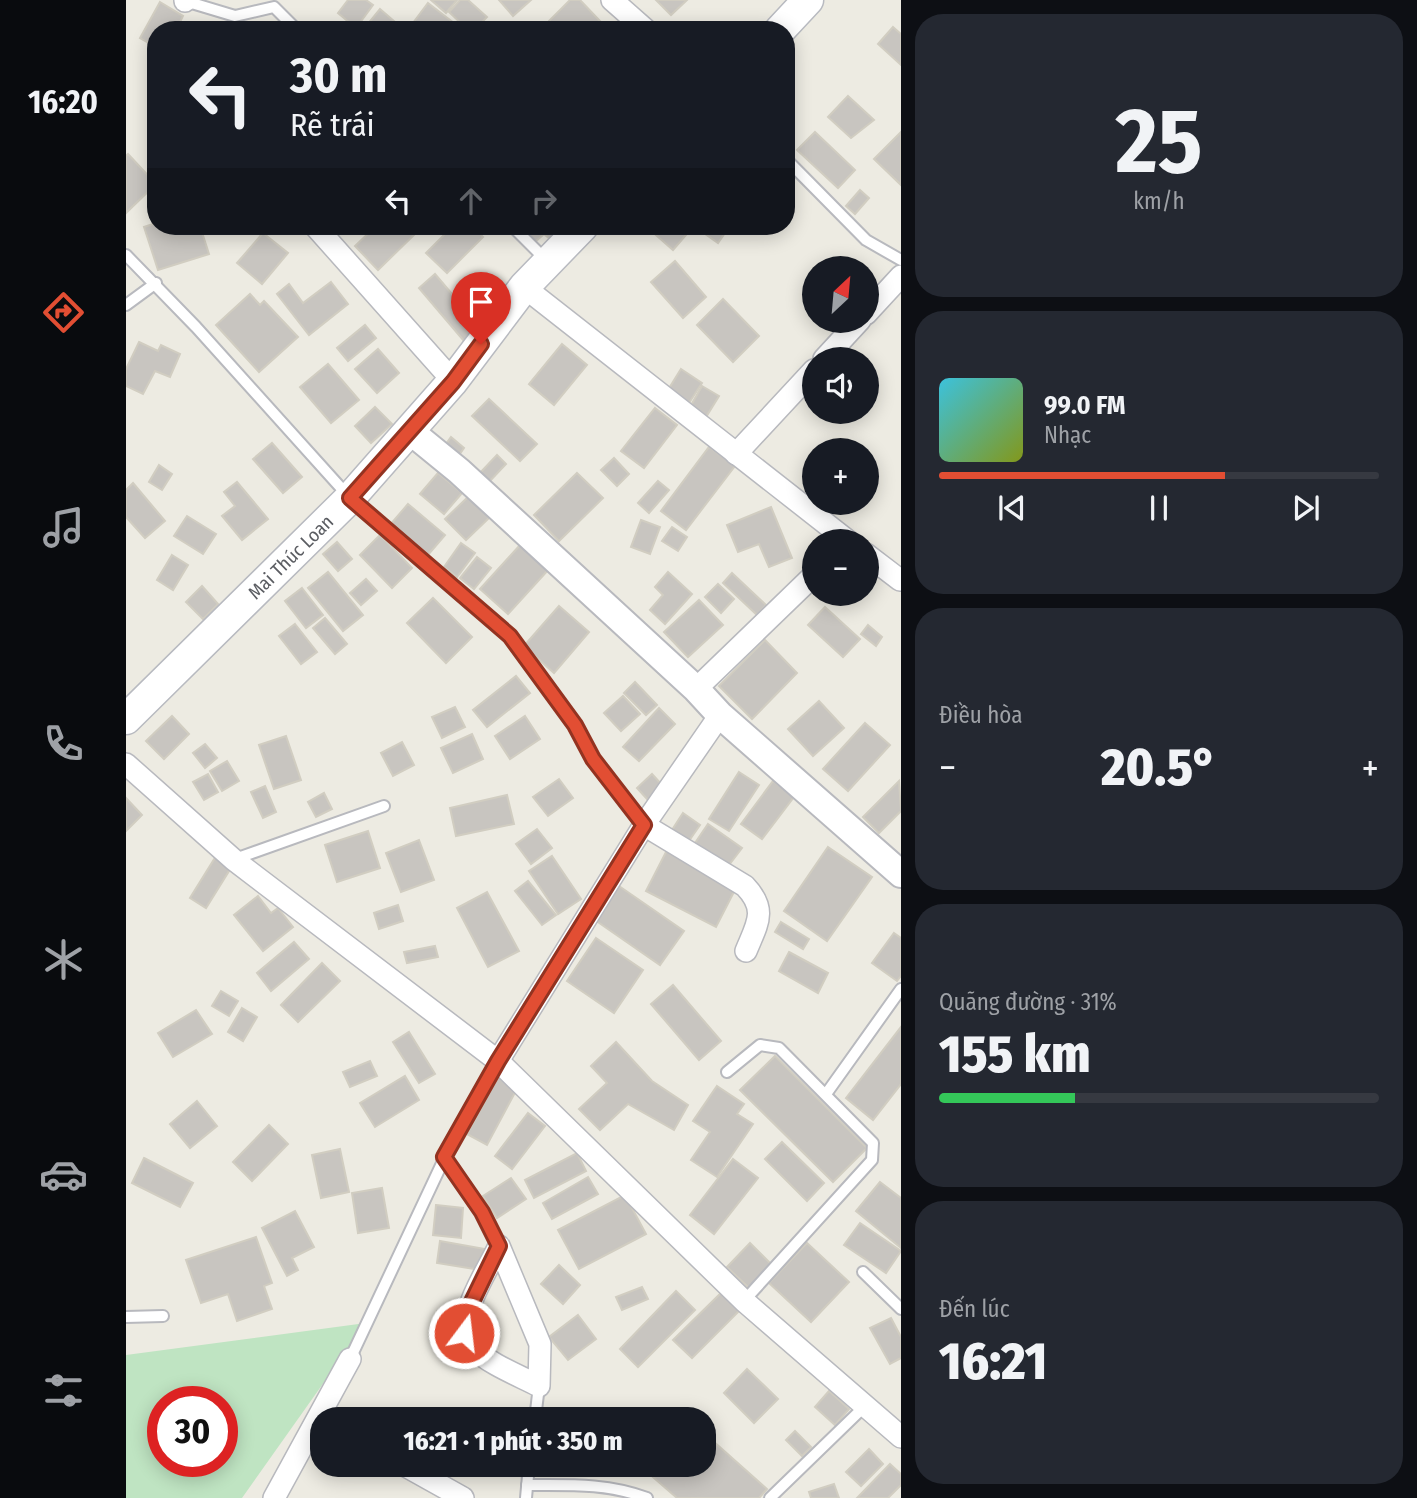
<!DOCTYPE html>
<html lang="vi">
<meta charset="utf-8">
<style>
:root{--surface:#171b24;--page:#242831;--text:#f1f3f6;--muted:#9ea1a6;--line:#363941;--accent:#e24e33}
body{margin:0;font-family:"Fira Sans Condensed",sans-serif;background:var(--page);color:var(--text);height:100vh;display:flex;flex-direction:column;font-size:26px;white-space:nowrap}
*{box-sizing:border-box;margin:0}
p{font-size:23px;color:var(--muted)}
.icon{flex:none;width:38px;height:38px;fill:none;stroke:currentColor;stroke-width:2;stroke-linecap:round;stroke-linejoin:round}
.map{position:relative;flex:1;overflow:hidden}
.sheet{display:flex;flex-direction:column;gap:14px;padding:14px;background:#0d0f14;width:516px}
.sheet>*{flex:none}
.hud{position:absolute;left:21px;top:21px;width:648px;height:214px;border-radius:28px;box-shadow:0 4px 18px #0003;background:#171b24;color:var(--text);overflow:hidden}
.needle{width:46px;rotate:26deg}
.tools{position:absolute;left:676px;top:256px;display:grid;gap:14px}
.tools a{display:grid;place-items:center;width:77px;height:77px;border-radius:50%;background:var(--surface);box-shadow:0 4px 18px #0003;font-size:35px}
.speed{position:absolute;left:21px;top:1386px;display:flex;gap:14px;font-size:35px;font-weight:700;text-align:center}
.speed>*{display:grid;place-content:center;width:91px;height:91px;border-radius:50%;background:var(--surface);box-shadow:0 4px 18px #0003;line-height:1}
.speed .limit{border:10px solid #d22;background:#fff;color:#111}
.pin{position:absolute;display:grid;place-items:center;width:60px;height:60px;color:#fff;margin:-72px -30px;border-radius:50% 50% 50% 0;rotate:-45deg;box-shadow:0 0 7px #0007}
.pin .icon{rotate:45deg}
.me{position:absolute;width:77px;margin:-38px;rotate:15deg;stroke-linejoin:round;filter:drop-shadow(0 0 5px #0008)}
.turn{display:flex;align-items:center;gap:24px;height:147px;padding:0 28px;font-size:32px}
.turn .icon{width:91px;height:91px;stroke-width:2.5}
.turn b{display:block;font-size:49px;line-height:60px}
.lanes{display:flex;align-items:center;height:66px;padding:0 28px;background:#0003;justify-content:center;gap:35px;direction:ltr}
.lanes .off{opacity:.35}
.big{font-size:52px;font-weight:800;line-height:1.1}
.sheet .tile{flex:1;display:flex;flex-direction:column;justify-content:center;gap:10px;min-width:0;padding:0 24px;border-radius:28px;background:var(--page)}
.sheet .dial{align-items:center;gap:0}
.dial b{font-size:91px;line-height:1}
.song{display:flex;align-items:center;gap:21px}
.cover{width:84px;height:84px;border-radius:10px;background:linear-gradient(135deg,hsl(190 70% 55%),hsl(70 70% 35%))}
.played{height:7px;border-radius:4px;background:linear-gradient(90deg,var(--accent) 65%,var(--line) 65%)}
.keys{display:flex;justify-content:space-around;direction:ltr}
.heat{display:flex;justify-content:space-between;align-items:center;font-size:38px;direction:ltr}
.charge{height:10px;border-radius:5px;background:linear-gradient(90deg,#34c759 31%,var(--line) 0)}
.trip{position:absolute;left:184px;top:1407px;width:406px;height:70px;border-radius:28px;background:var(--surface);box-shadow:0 4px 18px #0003;font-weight:800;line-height:70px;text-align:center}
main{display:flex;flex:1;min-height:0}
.dock{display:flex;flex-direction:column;width:126px;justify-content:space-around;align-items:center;background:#090b0e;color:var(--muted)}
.dock .icon{width:49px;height:49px}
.dock .on{color:var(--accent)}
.dock b{font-size:32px;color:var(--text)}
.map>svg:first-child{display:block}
.green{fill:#bfe4c2;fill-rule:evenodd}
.building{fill:#c8c5c0;stroke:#d1cdc1;stroke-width:2}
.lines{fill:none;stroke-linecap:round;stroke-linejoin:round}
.service-casing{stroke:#b8b9be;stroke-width:14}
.minor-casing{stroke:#b8b9be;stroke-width:24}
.tertiary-casing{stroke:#b8b9be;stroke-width:30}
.secondary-casing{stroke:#b8bac0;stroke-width:33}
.service{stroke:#fff;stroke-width:10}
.minor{stroke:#fff;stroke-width:21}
.tertiary{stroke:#fff;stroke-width:26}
.secondary{stroke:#fff;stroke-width:30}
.route-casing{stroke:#933321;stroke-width:18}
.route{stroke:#e24e33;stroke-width:12}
.labels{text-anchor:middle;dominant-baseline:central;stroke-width:6;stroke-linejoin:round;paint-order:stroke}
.street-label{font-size:19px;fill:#5b5d62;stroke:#fff}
</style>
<main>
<nav class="dock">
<b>16:20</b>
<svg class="icon on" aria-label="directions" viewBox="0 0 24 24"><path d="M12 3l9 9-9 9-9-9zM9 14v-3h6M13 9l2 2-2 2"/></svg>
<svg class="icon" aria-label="music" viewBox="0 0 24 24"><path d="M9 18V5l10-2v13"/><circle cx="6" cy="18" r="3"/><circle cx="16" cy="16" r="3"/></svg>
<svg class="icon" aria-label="phone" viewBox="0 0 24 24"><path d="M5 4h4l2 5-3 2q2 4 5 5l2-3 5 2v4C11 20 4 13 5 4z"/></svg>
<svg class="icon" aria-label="climate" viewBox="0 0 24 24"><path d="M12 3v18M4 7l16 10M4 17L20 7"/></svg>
<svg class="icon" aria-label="car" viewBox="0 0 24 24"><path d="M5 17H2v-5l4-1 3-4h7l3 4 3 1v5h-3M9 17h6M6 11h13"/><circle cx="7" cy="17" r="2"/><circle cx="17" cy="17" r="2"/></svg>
<svg class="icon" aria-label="filters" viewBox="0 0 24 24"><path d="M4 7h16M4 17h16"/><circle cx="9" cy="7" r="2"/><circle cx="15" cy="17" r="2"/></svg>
</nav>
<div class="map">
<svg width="775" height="1498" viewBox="0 0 775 1498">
<rect width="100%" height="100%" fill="#edebe2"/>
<path class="green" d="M240,1323l-124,175h-116v-143zM37,1402h59v59h-59z"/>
<g class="building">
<polygon points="222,0 240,0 247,5 230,28 212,13"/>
<polygon points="305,0 331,0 320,13"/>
<polygon points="334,0 342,0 361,17 348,30 342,30 323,12"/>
<polygon points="373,0 405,0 387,16"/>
<polygon points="444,0 454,0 474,21 465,30 431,30 423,21"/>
<polygon points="530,0 561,0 545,15"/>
<polygon points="34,2 57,16 50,30 30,30 30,47 14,38"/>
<polygon points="302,3 337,30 288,30 284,27"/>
<polygon points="254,9 276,28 275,30 237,30"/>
<polygon points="767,27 775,34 775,65 752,44"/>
<polygon points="722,96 748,120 725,138 702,117"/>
<polygon points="689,132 729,170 712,188 671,150"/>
<polygon points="775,132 775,185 748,159"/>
<polygon points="2,154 30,184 0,213 0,156"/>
<polygon points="734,190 743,198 729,214 720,206"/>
<polygon points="30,223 74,226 83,254 32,270 18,227"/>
<polygon points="250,226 283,226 290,233 252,270 229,246"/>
<polygon points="327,226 346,226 357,237 321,273 300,253"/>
<polygon points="388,226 442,226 426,241 418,234 407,244"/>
<polygon points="523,226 563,226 566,228 547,250 522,228"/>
<polygon points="568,226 602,226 603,227 592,243"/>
<polygon points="137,233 162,253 136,284 111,263"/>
<polygon points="549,261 580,297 557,318 525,282"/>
<polygon points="309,274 354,327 338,341 293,288"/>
<polygon points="205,282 222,304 183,335 151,294 163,284 177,303"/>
<polygon points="124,294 134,305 138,301 172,337 133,372 90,325"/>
<polygon points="597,299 633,336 607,362 571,325"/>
<polygon points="239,325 250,338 222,361 211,348"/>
<polygon points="13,342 32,351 35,345 54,354 44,377 29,371 17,394 0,386 0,369"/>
<polygon points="436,344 461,365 428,405 403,384"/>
<polygon points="252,349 273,373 251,393 229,369"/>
<polygon points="202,364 233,400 205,423 174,387"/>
<polygon points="555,369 576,383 563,403 542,390"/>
<polygon points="576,386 593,396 580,417 564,407"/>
<polygon points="363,399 411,444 394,461 346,416"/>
<polygon points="249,407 266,424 245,443 229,426"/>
<polygon points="529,408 551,425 518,468 495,451"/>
<polygon points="325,437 338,448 331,458 317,448"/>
<polygon points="146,443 176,477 157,493 127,459"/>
<polygon points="583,447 609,466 560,530 535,511"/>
<polygon points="371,455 380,464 361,484 352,475"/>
<polygon points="488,458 503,474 491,486 475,470"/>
<polygon points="33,465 46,474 36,490 23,482"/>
<polygon points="312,473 336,493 318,514 294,494"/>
<polygon points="451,473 477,498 433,541 408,515"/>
<polygon points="532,481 543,490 523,513 512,503"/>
<polygon points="111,482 142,519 116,540 96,516 109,506 98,492"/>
<polygon points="7,483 39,521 19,538 0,517 0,490"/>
<polygon points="342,497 363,518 340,540 319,519"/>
<polygon points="282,504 319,535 301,556 264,525"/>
<polygon points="645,507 666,558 643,567 633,544 612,552 601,525"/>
<polygon points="61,516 90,534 77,554 48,536"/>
<polygon points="515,520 534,527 524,554 505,547"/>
<polygon points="546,527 561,537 552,551 536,541"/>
<polygon points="254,535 286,568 266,588 234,555"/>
<polygon points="211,542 226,559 212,571 197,554"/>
<polygon points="335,543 349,553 331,577 318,567"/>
<polygon points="395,544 423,569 382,614 354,589"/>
<polygon points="46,555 62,565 47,590 31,580"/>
<polygon points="351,557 365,568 348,589 334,578"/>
<polygon points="202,572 237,615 217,631 182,588"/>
<polygon points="542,572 566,594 539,624 524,610 537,595 529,587"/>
<polygon points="606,573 640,605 631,615 597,583"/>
<polygon points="240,579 251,591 235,605 224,593"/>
<polygon points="592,584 608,599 595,613 579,597"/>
<polygon points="76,586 92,604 77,619 60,602"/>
<polygon points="176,588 197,615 180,628 159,601"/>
<polygon points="307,598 346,637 320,663 281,623"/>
<polygon points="573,600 597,625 562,657 538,632"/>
<polygon points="433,606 463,632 428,673 398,646"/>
<polygon points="699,607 734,639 717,657 682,625"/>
<polygon points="199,618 221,644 209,654 187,628"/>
<polygon points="169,624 191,652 175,664 153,636"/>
<polygon points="742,625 756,637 750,646 735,634"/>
<polygon points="639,640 671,673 626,719 593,686"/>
<polygon points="390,676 404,693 361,727 347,710"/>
<polygon points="509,682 531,705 520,715 498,693"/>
<polygon points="497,696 514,714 495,731 478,713"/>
<polygon points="693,701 718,728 687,756 662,729"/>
<polygon points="329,707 339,727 316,738 306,717"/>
<polygon points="533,708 549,724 513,761 497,747"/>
<polygon points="46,716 63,734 38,759 20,741"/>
<polygon points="399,716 414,739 384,759 369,736"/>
<polygon points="739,723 764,745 722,791 697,769"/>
<polygon points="346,734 357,759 327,773 315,748"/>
<polygon points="160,736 175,780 148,789 133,745"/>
<polygon points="276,742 288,765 267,776 255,753"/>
<polygon points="79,744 91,758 79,768 67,753"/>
<polygon points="101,761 113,781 96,791 84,771"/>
<polygon points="613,772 633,785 603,831 583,819"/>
<polygon points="82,774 92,792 78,800 67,782"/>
<polygon points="526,774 537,786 522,800 511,788"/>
<polygon points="433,779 447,798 422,816 407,797"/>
<polygon points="647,781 668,797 636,839 615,824"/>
<polygon points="773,781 775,811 753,833 737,817"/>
<polygon points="139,786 150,812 137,818 125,792"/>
<polygon points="198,793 206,809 190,817 182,802"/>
<polygon points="381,795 388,824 330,836 324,808"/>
<polygon points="0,798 16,815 0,831"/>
<polygon points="557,813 574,825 560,845 544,833"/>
<polygon points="582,824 616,848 600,869 567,846"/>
<polygon points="411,829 426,848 405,864 390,844"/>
<polygon points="242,831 254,868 211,882 199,845"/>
<polygon points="293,840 308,880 275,892 260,853"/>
<polygon points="702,847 746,877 701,941 658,911"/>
<polygon points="541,850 611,886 590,927 520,891"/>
<polygon points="92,853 108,863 80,908 64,898"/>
<polygon points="426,856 455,899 432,914 403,871"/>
<polygon points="402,881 430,915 416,925 389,891"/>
<polygon points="493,886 558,931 534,965 469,920"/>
<polygon points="361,892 393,951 362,967 331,908"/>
<polygon points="132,896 145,913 152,908 167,927 137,951 108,915"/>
<polygon points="272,905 277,921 253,929 248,913"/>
<polygon points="655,922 683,939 677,949 649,932"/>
<polygon points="768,933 775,938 775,976 771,981 746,963"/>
<polygon points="470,938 517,970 488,1013 441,981"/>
<polygon points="168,942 183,959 145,991 131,973"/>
<polygon points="309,946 312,957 281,963 278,952"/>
<polygon points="663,952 702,973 692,993 653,971"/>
<polygon points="196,963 214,981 172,1022 155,1005"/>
<polygon points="547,985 595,1041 573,1060 525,1004"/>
<polygon points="95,991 112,1001 103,1016 86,1006"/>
<polygon points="116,1008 131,1017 117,1041 102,1032"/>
<polygon points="70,1010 86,1034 47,1057 32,1033"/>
<polygon points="775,1027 775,1084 747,1120 720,1098"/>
<polygon points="283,1032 309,1074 293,1083 267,1042"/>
<polygon points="490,1042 526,1081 562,1105 548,1130 502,1104 474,1130 453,1109 481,1083 465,1066"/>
<polygon points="649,1056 741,1148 707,1182 614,1090"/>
<polygon points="244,1061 251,1076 224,1087 217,1072"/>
<polygon points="279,1076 293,1100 249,1127 234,1103"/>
<polygon points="373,1076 392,1087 361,1145 341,1134"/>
<polygon points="591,1086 618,1104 611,1114 627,1124 591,1177 565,1160 584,1132 567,1121"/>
<polygon points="71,1101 91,1126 64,1148 44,1124"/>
<polygon points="402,1113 419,1126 386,1169 369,1156"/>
<polygon points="143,1125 162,1144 126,1181 107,1162"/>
<polygon points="656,1142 698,1183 681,1201 639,1159"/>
<polygon points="214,1149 223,1192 195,1198 186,1155"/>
<polygon points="451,1153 460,1171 408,1198 399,1180"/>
<polygon points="18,1158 67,1183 54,1207 6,1183"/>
<polygon points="607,1159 632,1178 588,1234 564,1215"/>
<polygon points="462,1177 472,1194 426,1219 417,1203"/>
<polygon points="385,1178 400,1199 371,1218 357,1196"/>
<polygon points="754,1182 775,1198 775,1248 730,1211"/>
<polygon points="256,1188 263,1228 232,1233 226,1193"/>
<polygon points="499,1195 520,1234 453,1269 432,1230"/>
<polygon points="310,1205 337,1208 335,1238 307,1235"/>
<polygon points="169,1211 188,1247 166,1258 172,1270 161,1276 136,1228"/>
<polygon points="734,1223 775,1251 760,1273 718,1245"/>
<polygon points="130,1237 146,1283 138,1286 146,1309 111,1321 102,1294 75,1303 60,1260"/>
<polygon points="314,1241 359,1249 355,1270 311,1263"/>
<polygon points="624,1243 646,1265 623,1288 601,1267"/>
<polygon points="681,1243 723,1282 685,1322 643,1283"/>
<polygon points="433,1265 454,1285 437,1304 415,1284"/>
<polygon points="516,1287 522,1299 496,1310 490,1297"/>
<polygon points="550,1291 569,1310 512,1367 494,1349"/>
<polygon points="596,1292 614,1310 566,1358 547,1340"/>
<polygon points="452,1315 470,1339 442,1360 423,1337"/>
<polygon points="765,1318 775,1337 775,1358 764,1364 744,1328"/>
<polygon points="621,1369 652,1399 628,1423 598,1393"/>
<polygon points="703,1391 723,1409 709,1425 689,1407"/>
<polygon points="669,1431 685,1447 676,1456 660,1440"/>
<polygon points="578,1433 641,1489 633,1498 551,1498 513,1465 578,1465"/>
<polygon points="743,1449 757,1464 735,1486 720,1472"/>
<polygon points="764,1464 775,1474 775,1485 762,1498 731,1498"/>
<polygon points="708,1484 713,1498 685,1498 683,1492"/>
</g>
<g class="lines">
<defs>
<g id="service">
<polyline points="59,1 109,16 148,7 171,30"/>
<polyline points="660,159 740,240 775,260"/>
<polyline points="386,226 421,261"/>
<polyline points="0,255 70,327 224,498 384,636 449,725 467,759 518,825"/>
<polyline points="0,305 30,283"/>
<polyline points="109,859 258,806"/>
<polyline points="601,1072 634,1045 653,1048 747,1143 746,1160 618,1301"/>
<polyline points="700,1094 775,989"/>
<polyline points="319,1157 356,1212 373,1246"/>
<polyline points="737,1272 775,1309"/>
<polyline points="0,1317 37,1316"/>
<polyline points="224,1359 319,1157 372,1061"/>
<polyline points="409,1419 413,1386"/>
<path d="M401,1485c41,0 81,-2 120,13"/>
<polyline points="400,1498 403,1465"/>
<polyline points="644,1498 740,1405"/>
</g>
<g id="minor">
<polyline points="59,0 59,1"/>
<polyline points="486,0 520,30"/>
<polyline points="189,226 327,381"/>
<polyline points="398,287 722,541"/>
<polyline points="740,314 775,276"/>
<polyline points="698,359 734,320"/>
<polyline points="610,454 688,370"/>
<polyline points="740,554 774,580"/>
<polyline points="570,689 688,575"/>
<polyline points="0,764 108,860 372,1061 618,1301 775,1437"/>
<path d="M518,825l101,61c23,24 12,38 1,65"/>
<polyline points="372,1061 518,825 594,715"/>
<path d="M373,1246l41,98 -1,42c-21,-11 -48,-21 -66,-38 -24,-22 15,-78 26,-102z"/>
<polyline points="278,1465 337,1498"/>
<polyline points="148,1498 224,1359"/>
</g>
<polyline id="tertiary" points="284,431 333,471 570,689 594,715 775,874"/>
<g id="secondary">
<polyline points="654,30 682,0"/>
<path id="s1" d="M0,719l224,-221 103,-117 71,-94 59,-61"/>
</g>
</defs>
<use href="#service" class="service-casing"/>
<use href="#minor" class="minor-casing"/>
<use href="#tertiary" class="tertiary-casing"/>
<use href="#secondary" class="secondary-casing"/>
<use href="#service" class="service"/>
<use href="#minor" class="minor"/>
<use href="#tertiary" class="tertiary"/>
<use href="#secondary" class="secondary"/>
</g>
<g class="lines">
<defs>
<polyline id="route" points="338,1333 341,1312 373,1246 356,1212 318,1157 372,1061 518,825 467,759 449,725 384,636 224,498 327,382 355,344"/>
</defs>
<use href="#route" class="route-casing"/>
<use href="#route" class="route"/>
</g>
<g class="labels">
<g class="street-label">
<text stroke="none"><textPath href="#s1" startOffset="231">Mai Thúc Loan</textPath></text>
</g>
</g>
</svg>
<div class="tools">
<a><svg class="needle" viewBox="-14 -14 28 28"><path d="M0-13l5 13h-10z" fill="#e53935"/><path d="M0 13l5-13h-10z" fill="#9ea1a6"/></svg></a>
<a><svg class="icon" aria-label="sound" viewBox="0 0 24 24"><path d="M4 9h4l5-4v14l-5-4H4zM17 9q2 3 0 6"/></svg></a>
<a>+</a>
<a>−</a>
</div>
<div class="speed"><div class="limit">30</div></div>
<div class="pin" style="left:355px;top:344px;background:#d93025"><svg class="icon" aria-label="arrive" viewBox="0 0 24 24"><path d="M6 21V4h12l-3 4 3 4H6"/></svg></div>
<svg class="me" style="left:338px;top:1333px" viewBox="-20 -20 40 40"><circle r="17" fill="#e24e33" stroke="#fff" stroke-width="3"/><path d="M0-11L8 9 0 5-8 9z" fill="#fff"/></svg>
<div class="trip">16:21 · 1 phút · 350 m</div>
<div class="hud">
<div class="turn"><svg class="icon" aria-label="left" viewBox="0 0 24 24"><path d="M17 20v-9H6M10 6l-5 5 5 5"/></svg><div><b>30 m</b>Rẽ trái</div></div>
<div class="lanes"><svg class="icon" aria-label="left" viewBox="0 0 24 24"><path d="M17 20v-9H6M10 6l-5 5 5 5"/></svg><svg class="icon off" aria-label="ahead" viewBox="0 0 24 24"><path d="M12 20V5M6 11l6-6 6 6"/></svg><svg class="icon off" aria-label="right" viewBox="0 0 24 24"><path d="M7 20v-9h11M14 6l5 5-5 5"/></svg></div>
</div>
</div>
<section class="sheet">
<div class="tile dial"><b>25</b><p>km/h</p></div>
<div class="tile">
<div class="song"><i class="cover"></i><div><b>99.0 FM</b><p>Nhạc</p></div></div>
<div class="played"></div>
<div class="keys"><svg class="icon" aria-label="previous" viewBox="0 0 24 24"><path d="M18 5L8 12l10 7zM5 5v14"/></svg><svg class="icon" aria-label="pause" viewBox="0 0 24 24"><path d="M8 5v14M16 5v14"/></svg><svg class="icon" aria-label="next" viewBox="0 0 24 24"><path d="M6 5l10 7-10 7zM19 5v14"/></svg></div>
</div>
<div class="tile"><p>Điều hòa</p>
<div class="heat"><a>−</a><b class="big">20.5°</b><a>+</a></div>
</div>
<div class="tile"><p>Quãng đường · 31%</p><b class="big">155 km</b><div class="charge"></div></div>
<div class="tile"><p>Đến lúc</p><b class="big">16:21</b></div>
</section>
</main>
